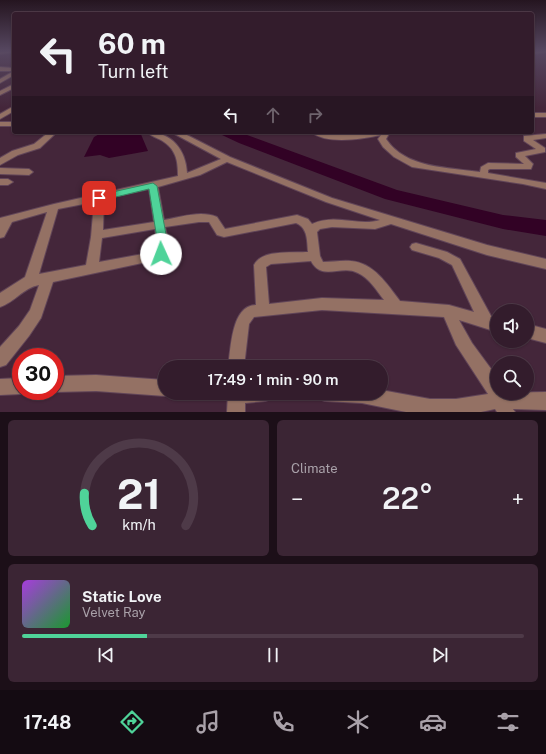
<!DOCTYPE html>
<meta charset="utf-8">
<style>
:root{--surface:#331c2c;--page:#3b2534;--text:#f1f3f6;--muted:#a9a1a9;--line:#4e3a48;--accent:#4fd399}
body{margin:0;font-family:"Public Sans",sans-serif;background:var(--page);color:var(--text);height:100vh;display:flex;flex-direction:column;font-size:15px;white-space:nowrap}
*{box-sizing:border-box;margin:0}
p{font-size:13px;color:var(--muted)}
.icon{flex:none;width:22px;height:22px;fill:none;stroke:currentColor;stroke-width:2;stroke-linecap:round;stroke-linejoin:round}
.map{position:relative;height:412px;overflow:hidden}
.side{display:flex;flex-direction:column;gap:8px;padding:8px;background:#1c0f18;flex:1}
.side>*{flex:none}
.guide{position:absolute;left:12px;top:12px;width:522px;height:122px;border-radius:4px;box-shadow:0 1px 3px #0004,0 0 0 1px var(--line);background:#331c2c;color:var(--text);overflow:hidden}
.fabs{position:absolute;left:490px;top:304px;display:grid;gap:8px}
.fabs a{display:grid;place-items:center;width:44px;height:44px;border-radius:50%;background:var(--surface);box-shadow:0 1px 3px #0004,0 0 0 1px var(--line);font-size:20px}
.speed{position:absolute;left:12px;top:348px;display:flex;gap:8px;font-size:20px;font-weight:700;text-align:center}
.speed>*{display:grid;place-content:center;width:52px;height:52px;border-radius:50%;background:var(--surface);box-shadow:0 1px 3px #0004,0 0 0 1px var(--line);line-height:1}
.speed .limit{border:6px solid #d22;background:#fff;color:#111}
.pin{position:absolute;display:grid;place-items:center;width:34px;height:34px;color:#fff;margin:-17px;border-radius:8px;box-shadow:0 2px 6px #0006}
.me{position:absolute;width:44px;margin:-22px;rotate:358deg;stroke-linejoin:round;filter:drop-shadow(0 0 3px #0008)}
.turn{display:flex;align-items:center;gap:14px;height:84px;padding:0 20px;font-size:18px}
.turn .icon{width:52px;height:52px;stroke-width:2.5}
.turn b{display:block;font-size:28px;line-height:34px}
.lanes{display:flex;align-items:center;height:38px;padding:0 20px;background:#0003;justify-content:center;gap:20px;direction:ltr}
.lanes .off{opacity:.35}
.big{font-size:30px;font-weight:600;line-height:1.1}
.side .tile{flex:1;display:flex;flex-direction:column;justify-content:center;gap:6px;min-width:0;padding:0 14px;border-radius:6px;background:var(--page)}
.side .dial{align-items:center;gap:0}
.dial svg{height:104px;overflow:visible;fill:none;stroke:var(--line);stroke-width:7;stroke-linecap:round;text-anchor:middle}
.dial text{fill:var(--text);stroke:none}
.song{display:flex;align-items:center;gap:12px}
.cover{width:48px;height:48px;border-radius:6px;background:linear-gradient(135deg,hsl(280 70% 55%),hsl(130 70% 35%))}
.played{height:4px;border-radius:2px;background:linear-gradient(90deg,var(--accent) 25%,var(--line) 25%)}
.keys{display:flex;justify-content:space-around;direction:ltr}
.heat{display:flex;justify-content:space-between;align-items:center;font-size:22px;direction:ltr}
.side .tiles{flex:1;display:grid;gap:8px;grid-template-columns:1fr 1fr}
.tile:last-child{grid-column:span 2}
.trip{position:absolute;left:158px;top:360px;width:230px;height:40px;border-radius:20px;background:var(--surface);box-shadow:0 1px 3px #0004,0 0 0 1px var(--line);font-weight:600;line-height:40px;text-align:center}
.tabs{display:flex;height:64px;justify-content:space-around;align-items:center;background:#140b12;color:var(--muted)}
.tabs .icon{width:28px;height:28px}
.tabs .current{color:var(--accent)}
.tabs b{font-size:18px;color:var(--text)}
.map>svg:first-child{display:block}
.water{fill:#320225}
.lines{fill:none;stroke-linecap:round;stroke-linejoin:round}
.river{fill:#320225;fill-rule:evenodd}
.minor-casing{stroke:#614558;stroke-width:2}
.minor{fill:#947164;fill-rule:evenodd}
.route{fill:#4fd399;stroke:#338963}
</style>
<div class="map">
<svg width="546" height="412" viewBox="0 0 546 412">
<rect width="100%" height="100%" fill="#44263a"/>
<polygon class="water" points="103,132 140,132 148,151 109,158 100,155 84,157 94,137"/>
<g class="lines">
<polygon class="river" points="220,132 239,132 397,190 503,215 546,220 546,236 503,229 385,199 239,143 222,135"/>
<defs>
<g id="minor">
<polygon points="14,51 14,52 0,54 0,52"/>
<polygon points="546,51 546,52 532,54 532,52"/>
<polygon points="0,67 14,68 14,75 0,83 0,79 14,71 0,71"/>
<polygon points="14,84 14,88 0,95 0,91"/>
<polygon points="14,106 14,111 0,119 0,114"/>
<rect x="532" y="113" width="14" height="4"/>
<rect x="0" y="122" width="14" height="4"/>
<polygon points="49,132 57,132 40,148 18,155 0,165 0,158 12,151 34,144"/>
<path d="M147,132c25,0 39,18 40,41l34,-14 -50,-27h10l49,25 102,41 155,47 59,14v10l-59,-14 -96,-31 -16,5 -43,-2 -12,2 -3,3 3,24 3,6c9,0 19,-2 28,-1 23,2 36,23 49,40l49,4 25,7 -22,-47 -13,-7 -27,-8 -2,-3 2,-3 4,-1 31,9 13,7 31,57 6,2v14l-38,-12 13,23 25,34v16l49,-1v18l-33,-1 2,3h-18l-2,-3 -14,3h-75l-44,-9 -37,-2 -6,-2 -2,-6h64v-3l49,9h26l32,-5 -32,-49 -12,-28 -122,-7 -68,7 -5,7 -5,43h-16c3,-18 3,-62 28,-62l-2,-40c8,-16 38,-12 54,-13 -1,-11 0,-24 -12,-29l-72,14 -7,-2 -8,-13h-10l-34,5c3,12 7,24 -4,32l-108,23 -12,36 -12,18 -23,29 -6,2v-20l19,-21 11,-16 9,-25c-16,3 -24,17 -39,22v-14l25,-16 22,-65 -35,10 -8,15 -4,1v-20l54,-14 124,-28c0,-16 -2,-27 -17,-36 -4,-2 -10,-4 -14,-8zM227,162l99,40 54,18c-22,7 -44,-7 -68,4l-4,-5 -11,-4 -72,14 -8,-12c-16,-7 -36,0 -53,3l-6,-33 42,-12zM149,189l5,33 -51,8 1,-31zM94,202l-3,35 -5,28 -47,9 19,-65zM155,229l2,21 -3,2 -55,10 3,-24zM311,261c11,21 30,3 47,12 11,5 19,18 26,27l-62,-2 -53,6 -3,-37 5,-3z"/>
<path d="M311,132l29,3 50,-3 -4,7c20,30 62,28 94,33l1,-5 7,-4 36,1 -8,-7v-4l20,-4 -12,-8v-5l22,-2v4l-13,2 12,8v4l-20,4 8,8 -2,5h-41l-2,1v3l58,10v6l-23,-5 -111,-17 -18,-10 -11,-10 -5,-8 3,-4c-19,4 -54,10 -70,-3z"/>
<polygon points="0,168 29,169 33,172 29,175 0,174"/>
<polygon points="0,179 8,179 13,182 8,185 0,185"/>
<polygon points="527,324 546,329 546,343 527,338"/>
<polygon points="96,375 165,380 165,393 171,393 165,396 96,391 55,392 52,391 55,391 55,376"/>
<polygon points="21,378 21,391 27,392 21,394 0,395 0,379"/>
<polygon points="228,393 273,393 271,399 265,401 245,403 245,412 227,412"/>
</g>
</defs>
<use href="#minor" class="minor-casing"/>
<use href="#minor" class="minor"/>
</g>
<linearGradient id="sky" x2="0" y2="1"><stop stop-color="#251520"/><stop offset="0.47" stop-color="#564760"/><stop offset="1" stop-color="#564760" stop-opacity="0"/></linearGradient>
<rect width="546" height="108" fill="url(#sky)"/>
<polygon class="route" points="153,183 157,186 168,245 168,250 165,257 161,258 157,257 156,254 158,245 149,189 99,201 94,198 99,195"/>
</svg>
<div class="fabs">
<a><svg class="icon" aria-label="sound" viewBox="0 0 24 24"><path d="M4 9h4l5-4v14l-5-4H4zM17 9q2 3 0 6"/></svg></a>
<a><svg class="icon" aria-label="search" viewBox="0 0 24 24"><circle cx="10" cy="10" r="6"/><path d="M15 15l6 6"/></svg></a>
</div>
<div class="speed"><div class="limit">30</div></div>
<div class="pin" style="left:99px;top:198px;background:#d93025"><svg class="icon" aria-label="arrive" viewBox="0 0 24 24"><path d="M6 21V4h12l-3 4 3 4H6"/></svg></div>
<svg class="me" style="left:161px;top:254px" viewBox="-20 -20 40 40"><circle r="19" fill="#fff"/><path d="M0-13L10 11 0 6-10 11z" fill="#4fd399"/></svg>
<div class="trip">17:49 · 1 min · 90 m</div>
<div class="guide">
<div class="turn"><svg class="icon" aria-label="left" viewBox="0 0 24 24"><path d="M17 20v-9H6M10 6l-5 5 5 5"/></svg><div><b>60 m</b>Turn left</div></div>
<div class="lanes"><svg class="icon" aria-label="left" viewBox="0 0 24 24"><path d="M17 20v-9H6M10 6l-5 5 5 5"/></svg><svg class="icon off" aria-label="ahead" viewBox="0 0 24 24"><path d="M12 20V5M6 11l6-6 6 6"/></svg><svg class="icon off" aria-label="right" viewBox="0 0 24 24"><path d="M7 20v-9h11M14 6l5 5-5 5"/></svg></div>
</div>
</div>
<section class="side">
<div class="tiles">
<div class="tile dial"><svg viewBox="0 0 100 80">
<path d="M14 69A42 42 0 1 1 86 69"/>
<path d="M14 69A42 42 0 0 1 8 44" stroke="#4fd399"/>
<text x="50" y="56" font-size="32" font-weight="700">21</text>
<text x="50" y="72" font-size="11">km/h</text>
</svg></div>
<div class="tile"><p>Climate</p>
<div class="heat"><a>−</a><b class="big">22°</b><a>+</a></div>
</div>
<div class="tile">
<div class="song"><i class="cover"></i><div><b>Static Love</b><p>Velvet Ray</p></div></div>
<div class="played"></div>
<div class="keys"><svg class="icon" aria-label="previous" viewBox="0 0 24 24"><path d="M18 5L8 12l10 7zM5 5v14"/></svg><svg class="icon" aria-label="pause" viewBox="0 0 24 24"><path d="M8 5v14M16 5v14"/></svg><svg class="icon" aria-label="next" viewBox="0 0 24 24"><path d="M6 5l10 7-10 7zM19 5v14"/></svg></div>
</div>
</div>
</section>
<nav class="tabs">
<b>17:48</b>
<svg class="icon current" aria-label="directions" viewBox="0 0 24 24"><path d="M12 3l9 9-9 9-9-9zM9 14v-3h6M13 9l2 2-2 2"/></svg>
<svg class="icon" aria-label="music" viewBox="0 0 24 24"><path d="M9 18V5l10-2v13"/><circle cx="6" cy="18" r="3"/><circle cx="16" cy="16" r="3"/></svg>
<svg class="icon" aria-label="phone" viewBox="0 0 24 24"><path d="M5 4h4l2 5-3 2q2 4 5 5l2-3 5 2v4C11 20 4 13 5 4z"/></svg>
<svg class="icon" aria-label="climate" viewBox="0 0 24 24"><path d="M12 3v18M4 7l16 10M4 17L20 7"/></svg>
<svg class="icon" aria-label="car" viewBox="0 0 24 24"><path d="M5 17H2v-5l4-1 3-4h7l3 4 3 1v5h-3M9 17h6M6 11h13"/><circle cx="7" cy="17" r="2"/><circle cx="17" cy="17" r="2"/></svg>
<svg class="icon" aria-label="filters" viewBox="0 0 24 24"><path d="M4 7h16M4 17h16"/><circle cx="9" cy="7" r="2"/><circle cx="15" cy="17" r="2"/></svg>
</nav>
